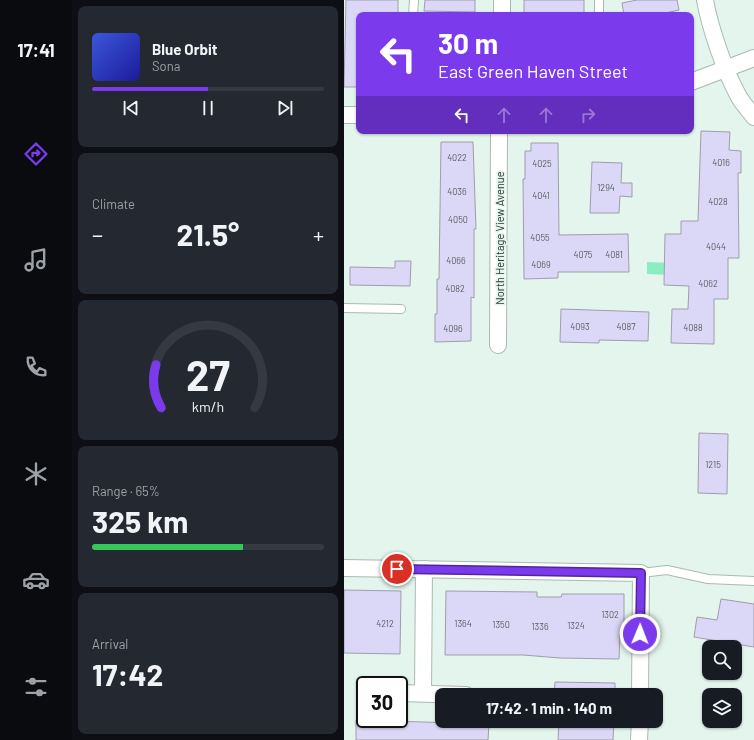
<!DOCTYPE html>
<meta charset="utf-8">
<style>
:root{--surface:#171b24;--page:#242831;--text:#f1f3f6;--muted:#9ea1a6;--line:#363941;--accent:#7c3aed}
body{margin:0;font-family:Barlow,sans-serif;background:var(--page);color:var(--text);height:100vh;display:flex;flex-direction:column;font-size:15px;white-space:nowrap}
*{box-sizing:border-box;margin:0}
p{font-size:13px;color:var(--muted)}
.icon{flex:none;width:22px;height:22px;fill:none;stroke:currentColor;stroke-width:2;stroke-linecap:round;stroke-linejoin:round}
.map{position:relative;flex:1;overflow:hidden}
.drawer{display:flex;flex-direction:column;gap:6px;padding:6px;background:#0d0f14;width:272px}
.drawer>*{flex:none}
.banner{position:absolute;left:12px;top:12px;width:338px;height:122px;border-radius:8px;box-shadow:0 1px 3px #0004;background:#7c3aed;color:#fff;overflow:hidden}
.controls{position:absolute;left:358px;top:640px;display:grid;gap:8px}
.controls a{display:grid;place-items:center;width:40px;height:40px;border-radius:8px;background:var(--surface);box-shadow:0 1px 3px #0004;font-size:20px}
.speed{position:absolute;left:12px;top:676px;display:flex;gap:8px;font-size:20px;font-weight:700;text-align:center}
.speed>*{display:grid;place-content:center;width:52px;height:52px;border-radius:50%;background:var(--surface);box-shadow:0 1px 3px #0004;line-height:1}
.speed .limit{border:2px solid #111;border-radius:6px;background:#fff;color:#111}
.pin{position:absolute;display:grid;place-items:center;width:34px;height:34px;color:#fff;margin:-17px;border:2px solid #fff;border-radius:50%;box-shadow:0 1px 4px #0007}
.me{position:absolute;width:44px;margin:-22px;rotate:1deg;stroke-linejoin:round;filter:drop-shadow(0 0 3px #0008)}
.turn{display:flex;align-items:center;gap:14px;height:84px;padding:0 16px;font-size:18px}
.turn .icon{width:52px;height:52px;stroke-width:2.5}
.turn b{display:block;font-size:28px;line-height:34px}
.lanes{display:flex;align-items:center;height:38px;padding:0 16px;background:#0003;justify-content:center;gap:20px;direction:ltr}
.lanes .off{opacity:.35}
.big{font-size:30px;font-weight:700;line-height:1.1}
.drawer .card{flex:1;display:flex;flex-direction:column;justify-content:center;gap:6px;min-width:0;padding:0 14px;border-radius:8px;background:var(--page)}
.drawer .dial{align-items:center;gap:0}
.dial svg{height:104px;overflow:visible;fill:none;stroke:var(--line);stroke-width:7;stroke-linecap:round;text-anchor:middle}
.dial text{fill:var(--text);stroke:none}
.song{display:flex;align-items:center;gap:12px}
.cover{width:48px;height:48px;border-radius:6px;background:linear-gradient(135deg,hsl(230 70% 55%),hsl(240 70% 35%))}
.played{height:4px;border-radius:2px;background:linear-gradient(90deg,var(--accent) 50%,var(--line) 50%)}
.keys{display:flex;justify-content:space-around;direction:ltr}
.heat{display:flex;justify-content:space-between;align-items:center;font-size:22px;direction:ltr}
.charge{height:6px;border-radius:3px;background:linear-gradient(90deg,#34c759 65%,var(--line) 0)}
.trip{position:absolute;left:91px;top:688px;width:228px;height:40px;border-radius:8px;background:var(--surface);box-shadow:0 1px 3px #0004;font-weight:700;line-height:40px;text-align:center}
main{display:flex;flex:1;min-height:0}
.tabs{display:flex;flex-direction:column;width:72px;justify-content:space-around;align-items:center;background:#090b0e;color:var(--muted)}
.tabs .icon{width:28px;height:28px}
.tabs .on{color:var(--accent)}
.tabs b{font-size:18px;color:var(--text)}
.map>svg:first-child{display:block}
.water{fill:#8cecc4}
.building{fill:#dbd7f6;stroke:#a09dad}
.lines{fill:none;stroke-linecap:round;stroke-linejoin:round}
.service-casing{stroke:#a9bab2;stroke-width:10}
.minor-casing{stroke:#a9bab2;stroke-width:18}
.service{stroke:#fff;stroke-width:8}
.minor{stroke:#fff;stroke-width:16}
.route-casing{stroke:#51269a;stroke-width:10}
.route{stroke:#7c3aed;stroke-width:7}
.labels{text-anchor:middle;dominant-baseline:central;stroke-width:3.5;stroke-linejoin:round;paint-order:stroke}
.number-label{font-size:9px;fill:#585d62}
.street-label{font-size:11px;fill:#2d3430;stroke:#e3f5ec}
</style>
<main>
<nav class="tabs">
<b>17:41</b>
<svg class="icon on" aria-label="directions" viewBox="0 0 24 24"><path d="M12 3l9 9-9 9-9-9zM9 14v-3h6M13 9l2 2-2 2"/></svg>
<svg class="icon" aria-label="music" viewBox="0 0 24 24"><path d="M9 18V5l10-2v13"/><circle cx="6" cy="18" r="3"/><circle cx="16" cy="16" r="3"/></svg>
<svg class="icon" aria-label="phone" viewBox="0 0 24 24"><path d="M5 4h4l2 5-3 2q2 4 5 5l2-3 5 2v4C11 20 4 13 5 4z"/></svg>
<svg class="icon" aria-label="climate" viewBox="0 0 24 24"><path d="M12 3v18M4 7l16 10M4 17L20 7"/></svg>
<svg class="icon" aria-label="car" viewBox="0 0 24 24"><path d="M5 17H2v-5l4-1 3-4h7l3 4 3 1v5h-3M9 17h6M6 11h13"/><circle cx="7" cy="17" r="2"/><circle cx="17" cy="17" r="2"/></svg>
<svg class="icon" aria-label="filters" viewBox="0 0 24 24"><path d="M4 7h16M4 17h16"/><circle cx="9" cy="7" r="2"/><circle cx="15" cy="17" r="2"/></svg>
</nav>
<section class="drawer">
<div class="card">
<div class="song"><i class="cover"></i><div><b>Blue Orbit</b><p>Sona</p></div></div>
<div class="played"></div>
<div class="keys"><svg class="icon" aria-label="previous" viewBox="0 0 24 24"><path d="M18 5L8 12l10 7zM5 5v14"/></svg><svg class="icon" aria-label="pause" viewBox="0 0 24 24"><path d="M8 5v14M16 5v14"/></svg><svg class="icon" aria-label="next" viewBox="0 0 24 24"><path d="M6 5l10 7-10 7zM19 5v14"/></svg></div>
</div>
<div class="card"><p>Climate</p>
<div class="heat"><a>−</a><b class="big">21.5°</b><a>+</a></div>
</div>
<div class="card dial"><svg viewBox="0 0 100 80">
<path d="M14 69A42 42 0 1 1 86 69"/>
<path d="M14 69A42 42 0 0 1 10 36" stroke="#7c3aed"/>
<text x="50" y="56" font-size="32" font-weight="700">27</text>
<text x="50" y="72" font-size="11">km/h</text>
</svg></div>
<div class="card"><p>Range · 65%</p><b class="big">325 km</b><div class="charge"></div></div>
<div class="card"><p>Arrival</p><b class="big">17:42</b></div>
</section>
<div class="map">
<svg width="410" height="740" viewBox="0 0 410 740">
<rect width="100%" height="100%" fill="#e3f5ec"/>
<polygon class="water" points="303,262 327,263 327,275 303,274"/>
<g class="building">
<polygon points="2,0 54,0 54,14 15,14 15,87 0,87"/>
<polygon points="81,0 131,0 131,12 80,11"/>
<rect x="180" y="0" width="60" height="15"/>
<polygon points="293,0 333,0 335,10 312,15 280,15 278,3"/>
<polygon points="357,131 386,132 385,150 397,151 397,173 394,173 395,258 384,258 384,299 370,299 370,344 327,343 328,309 344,309 345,286 320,285 321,234 337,234 337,221 354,221"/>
<polygon points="97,142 129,142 132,229 130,229 130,298 127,297 127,341 91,342 91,314 93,314 93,279 95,279"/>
<polygon points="187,143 214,143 215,235 284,234 285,272 214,272 214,278 180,279 179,179 181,179 181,151 187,151"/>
<polygon points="248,162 278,163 277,183 288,183 288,197 276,196 275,213 246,213"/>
<polygon points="51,261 67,261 66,286 6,285 6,267 51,268"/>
<polygon points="217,309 305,312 304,341 255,340 255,343 216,342"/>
<polygon points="355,433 384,434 383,494 354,493"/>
<polygon points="0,590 57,591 56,654 0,653"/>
<polygon points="102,591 193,592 193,597 217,597 218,594 280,594 280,634 276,633 275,659 216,658 179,655 101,655"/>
<polygon points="377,599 410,604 410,647 350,637 353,617 373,620"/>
<polygon points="211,682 271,683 271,695 210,695"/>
<polygon points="12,720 145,724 144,740 12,740"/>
<polygon points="215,721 270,721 269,740 214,740"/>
</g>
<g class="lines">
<defs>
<g id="service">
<polyline points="255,0 255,15"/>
<polyline points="69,15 70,0"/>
<polyline points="0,308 57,309"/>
<polyline points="297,573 323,570 364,579 410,581"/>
</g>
<g id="minor">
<path d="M361,0c5,28 20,72 34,97 4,7 10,13 15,20"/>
<polyline points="158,15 158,0"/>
<polyline points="347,82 410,58"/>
<polyline points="0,115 15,115"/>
<polyline points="154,345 155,131"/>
<polyline points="0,568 297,573 296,695"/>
<polyline points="55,693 122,695"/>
<polyline points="79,693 80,569"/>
<polyline points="295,740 296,721"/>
</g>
</defs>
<use href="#service" class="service-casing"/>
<use href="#minor" class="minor-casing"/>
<use href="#service" class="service"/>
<use href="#minor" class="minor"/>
</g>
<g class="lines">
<defs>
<polyline id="route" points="53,569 297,573 296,634"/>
</defs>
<use href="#route" class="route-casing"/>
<use href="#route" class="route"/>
</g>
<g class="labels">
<g class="number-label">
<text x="113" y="157">4022</text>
<text x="377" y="162">4016</text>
<text x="198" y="163">4025</text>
<text x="262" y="187">1294</text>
<text x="113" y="191">4036</text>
<text x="197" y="195">4041</text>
<text x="374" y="201">4028</text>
<text x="114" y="219">4050</text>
<text x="196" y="237">4055</text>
<text x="372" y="246">4044</text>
<text x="239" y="254">4075</text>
<text x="270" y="254">4081</text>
<text x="112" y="260">4066</text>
<text x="197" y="264">4069</text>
<text x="364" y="283">4062</text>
<text x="111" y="288">4082</text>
<text x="236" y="326">4093</text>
<text x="282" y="326">4087</text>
<text x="349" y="327">4088</text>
<text x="109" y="328">4096</text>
<text x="369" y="464">1215</text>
<text x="266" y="614">1302</text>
<text x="41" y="623">4212</text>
<text x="119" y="623">1364</text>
<text x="157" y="624">1350</text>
<text x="232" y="625">1324</text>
<text x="196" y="626">1336</text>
</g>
<g class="street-label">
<text transform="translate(155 238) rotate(-90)">North Heritage View Avenue</text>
</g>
</g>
</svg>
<div class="controls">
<a><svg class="icon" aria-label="search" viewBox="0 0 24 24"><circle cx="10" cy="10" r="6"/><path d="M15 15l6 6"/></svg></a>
<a><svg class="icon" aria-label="layers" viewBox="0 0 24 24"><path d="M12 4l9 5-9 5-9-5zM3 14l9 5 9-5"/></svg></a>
</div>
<div class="speed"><div class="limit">30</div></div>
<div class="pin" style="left:53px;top:569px;background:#d93025"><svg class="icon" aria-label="arrive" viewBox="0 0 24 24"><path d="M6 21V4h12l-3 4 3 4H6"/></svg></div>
<svg class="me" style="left:296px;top:634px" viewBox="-20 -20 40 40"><circle r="17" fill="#7c3aed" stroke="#fff" stroke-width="3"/><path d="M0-11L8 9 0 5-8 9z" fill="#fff"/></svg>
<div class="trip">17:42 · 1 min · 140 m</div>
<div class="banner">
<div class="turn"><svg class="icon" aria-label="left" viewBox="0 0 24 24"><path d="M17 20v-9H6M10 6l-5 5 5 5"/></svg><div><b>30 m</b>East Green Haven Street</div></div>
<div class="lanes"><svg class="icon" aria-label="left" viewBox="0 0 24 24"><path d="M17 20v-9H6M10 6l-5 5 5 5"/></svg><svg class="icon off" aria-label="ahead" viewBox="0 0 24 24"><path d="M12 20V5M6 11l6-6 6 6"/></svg><svg class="icon off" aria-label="ahead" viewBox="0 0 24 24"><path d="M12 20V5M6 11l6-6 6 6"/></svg><svg class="icon off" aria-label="right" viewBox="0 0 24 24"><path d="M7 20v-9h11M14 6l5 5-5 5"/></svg></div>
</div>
</div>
</main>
